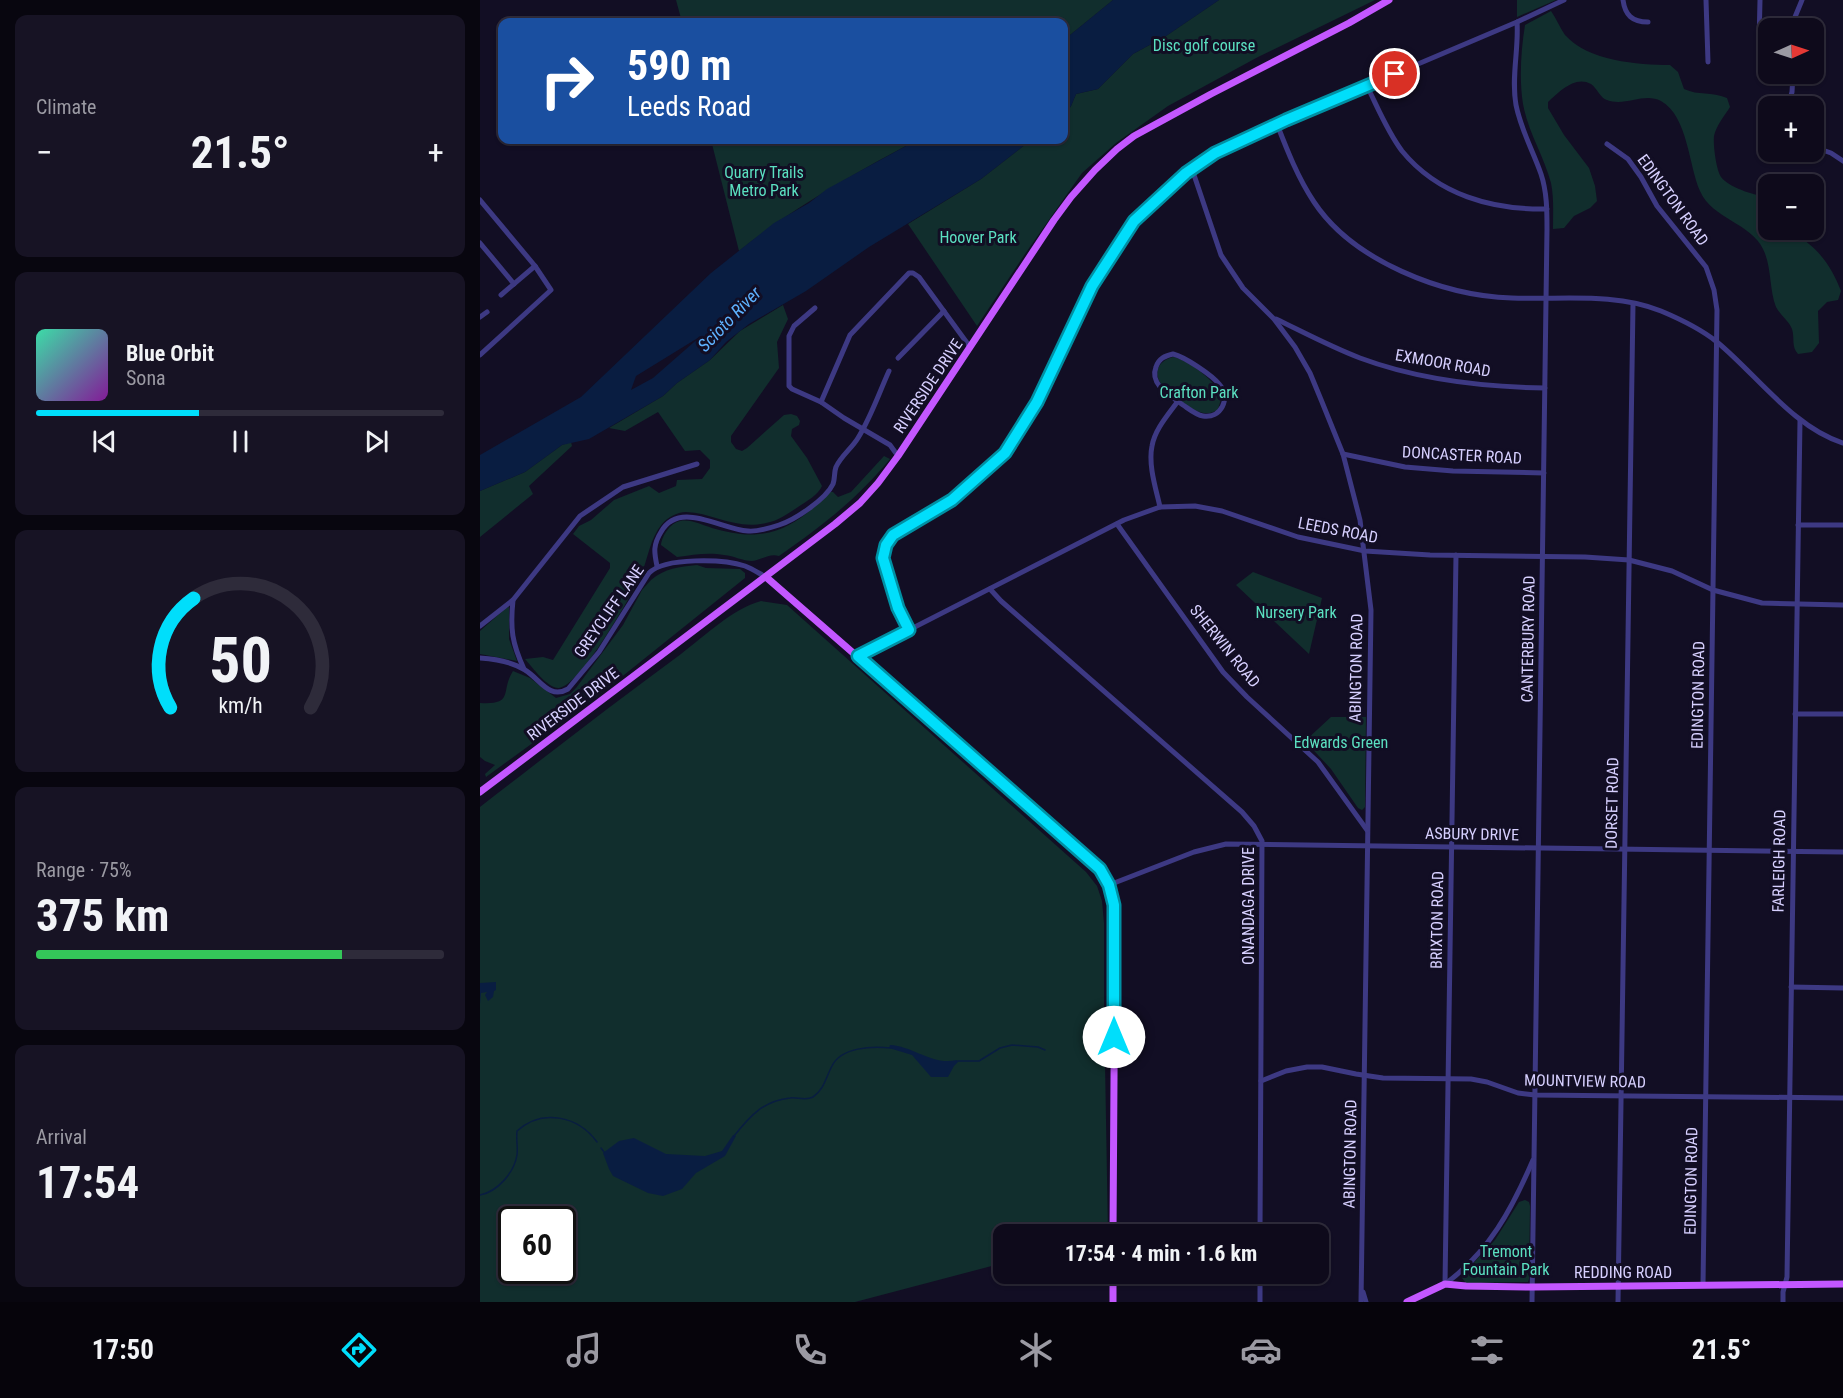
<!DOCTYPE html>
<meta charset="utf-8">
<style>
:root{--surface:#0e0a1b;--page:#171324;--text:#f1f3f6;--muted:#9b9aa3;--line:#2e2b3a;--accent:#00defb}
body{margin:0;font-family:"Roboto Condensed",sans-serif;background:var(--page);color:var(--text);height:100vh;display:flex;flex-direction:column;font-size:22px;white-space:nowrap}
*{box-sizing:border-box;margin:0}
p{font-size:20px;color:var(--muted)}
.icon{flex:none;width:33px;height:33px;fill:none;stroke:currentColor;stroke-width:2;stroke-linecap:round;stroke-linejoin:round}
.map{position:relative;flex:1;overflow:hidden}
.panel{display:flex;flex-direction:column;gap:15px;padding:15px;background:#08060f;width:480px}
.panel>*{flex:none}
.banner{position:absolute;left:18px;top:18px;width:570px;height:126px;border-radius:12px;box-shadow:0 2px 4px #0004,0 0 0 2px var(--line);background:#1a4fa0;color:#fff;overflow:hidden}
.needle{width:39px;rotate:87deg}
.tools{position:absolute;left:1278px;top:18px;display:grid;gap:12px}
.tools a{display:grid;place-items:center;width:66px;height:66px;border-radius:12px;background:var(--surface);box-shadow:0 2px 4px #0004,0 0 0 2px var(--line);font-size:30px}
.speed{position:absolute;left:18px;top:1206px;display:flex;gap:12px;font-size:30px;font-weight:700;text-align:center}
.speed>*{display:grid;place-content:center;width:78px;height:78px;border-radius:50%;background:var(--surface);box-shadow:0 2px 4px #0004,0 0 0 2px var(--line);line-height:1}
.speed .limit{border:3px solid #111;border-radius:9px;background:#fff;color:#111}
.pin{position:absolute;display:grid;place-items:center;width:51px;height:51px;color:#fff;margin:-26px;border:3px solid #fff;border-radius:50%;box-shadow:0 2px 6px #0007}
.me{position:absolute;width:66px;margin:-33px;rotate:0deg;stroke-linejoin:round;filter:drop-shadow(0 0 4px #0008)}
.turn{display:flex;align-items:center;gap:21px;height:126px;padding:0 30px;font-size:27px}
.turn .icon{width:78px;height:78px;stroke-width:2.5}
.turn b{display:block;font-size:42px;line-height:51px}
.big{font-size:45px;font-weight:700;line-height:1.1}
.panel .tile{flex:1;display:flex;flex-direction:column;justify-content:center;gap:9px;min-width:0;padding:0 21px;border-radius:12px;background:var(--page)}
.panel .dial{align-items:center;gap:0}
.dial svg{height:156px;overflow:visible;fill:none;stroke:var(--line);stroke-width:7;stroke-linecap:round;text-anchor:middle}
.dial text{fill:var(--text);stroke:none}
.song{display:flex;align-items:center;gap:18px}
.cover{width:72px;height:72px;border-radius:9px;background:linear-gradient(135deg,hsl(160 70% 55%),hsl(290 70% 35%))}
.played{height:6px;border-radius:3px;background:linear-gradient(90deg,var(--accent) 40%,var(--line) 40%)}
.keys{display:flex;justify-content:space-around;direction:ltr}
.heat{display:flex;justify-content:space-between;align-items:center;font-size:33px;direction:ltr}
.charge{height:9px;border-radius:4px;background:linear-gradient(90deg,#34c759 75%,var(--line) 0)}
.trip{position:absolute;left:513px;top:1224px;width:336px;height:60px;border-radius:12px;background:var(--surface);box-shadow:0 2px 4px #0004,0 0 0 2px var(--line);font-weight:700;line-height:60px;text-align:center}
.tabs{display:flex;height:96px;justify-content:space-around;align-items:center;background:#06040b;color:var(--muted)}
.tabs .icon{width:42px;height:42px}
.tabs .on{color:var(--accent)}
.tabs b{font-size:27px;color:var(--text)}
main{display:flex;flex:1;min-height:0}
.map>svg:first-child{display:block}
.green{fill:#112e2d;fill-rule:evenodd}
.water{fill:#091d41;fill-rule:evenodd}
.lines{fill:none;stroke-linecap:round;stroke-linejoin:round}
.stream{stroke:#091d41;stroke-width:1.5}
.minor{stroke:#3d3983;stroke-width:5}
.major{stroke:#c357ff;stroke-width:7}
.route-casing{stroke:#0090a3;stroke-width:15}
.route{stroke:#00defb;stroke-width:10}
.labels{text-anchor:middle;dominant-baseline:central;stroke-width:6;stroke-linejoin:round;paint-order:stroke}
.park-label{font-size:16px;fill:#5be0c1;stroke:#120e24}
.street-label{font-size:16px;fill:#d7d0ff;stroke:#120e24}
.water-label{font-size:18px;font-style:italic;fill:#5eb2ff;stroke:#120e24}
</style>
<main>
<section class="panel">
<div class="tile"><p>Climate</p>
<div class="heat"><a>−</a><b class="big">21.5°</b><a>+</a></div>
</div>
<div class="tile">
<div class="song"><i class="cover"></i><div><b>Blue Orbit</b><p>Sona</p></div></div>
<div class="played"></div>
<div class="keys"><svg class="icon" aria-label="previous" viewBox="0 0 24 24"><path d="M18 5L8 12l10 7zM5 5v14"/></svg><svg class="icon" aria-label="pause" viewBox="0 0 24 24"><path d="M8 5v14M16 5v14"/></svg><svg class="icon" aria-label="next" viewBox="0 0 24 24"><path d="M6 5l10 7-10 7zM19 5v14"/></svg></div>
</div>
<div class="tile dial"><svg viewBox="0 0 100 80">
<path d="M14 69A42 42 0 1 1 86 69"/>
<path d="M14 69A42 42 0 0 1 26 13" stroke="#00defb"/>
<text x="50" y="56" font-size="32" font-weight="700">50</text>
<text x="50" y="72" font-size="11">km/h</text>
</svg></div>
<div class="tile"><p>Range · 75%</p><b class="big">375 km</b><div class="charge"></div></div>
<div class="tile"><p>Arrival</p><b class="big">17:54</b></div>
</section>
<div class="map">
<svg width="1363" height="1302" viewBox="0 0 1363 1302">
<rect width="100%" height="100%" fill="#120e24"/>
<g class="green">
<polygon points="196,0 633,0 584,40 584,22 202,22"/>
<polygon points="739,0 895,0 778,57 688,106 636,143 602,173 547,251 497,326 428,224 501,179 551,140 584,140 584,115 591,106 596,94 618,89 653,54 686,36"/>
<polygon points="1037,0 1076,0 1037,17"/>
<path d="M1071,11c5,7 9,17 14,24 23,26 73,30 105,30l8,7 6,17c15,7 27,2 43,9l3,9c-5,8 -14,19 -16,29 -1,9 2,33 7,41 7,10 36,20 47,19v34h23c4,7 12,8 18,14 16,13 25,29 32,47l-3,9 -11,2 -9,9 1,32 -7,9 -14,2c-7,-8 -3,-15 -6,-25 -3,-8 -12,-14 -16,-22 -7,-18 -4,-40 -13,-58 -12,-26 -51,-30 -63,-58 -11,-24 -12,-75 -39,-90 -17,-9 -36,6 -54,-1 -7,-2 -10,-12 -16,-16 -16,-9 -32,8 -43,18v6l16,27 25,33 6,18 2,15 -7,7 -16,8 -10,12 -11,1c0,-16 1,-31 -2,-46 -7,-27 -23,-51 -28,-79 -4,-25 -2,-54 2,-79z"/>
<path d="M231,140h206c-62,33 -123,67 -178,111z"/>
<path d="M303,305l5,14 -11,23 2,26 -48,68v6l5,7 6,2 5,-3 37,-33 7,-1 6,2 3,5 -1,4 -7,4 -1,7 16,22 15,28c-4,9 -15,15 -24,21 -9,6 -20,14 -32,16 -31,7 -52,-10 -80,-11 -9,0 -19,6 -24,12 -12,14 -14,35 -21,51 -9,20 -61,111 -82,113 -11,1 -27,-21 -34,-29l18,-2 10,3 57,-92v-5l-37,-29 6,-8 12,-6 23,-20 35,-14 10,7 17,-7 1,-6 25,-1 8,-11v-8l-10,-10 -15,1 -27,-39 -33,19 -16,-3 54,-32 14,-13 33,-23 30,-29z"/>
<path d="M693,357c14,2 44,25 49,39l-4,13c-18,15 -42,-14 -57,-25 -8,-13 -2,-23 12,-27z"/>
<polygon points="91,442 92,446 49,486 53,494 0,537 0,491 45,472 82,445"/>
<path d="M404,456l6,3c-33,40 -68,67 -111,97 -10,-3 -17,4 -27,5 -9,0 -18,-5 -28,-6 -16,-3 -31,0 -47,2l-16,-12c1,-9 9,-22 19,-24 11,-2 22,4 32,7 15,4 31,8 47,6 29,-2 51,-22 70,-42h4l5,5 13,-5z"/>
<path d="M217,565l9,3 34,1 5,4v5l-141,113 -118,86 -1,-3 10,-9 -10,-4 -5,-4v-54c35,2 20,-12 33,-32l17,7 26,20 14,-4 6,-6 47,-63 19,-35 9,-10c14,-12 28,-13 46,-15z"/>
<polygon points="773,572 842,598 829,654 756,585"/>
<path d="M281,601l26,4 299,267 11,14 5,15 2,22v82l4,229h-104l-1,29 -148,39h-375v-495c67,-52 133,-103 201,-153 25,-19 51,-45 80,-53zM32,1220h50v50h-50z"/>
<polygon points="29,607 29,639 37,661 0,654 0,631 26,608"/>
<polygon points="851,717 886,717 885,807 882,810 878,808 851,769 825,741"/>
<polygon points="1045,1200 1049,1202 1050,1206 1049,1279 1048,1282 986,1283 982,1278 985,1272 1015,1240 1039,1202"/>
</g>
<g class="water">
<polygon points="633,0 739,0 686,36 653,54 618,89 596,94 591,106 584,115 584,40"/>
<path d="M437,140h114l-50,39 -112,68 -63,44 -57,33 -23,18 -16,18 -33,23 -14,13 -74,43 -27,6 -37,27 -45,19v-36l101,-58 130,-124 63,-50 35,-20 18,-14zM221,336l-48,42 -22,12 5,-14z"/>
<polygon points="16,982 16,990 14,991 13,997 8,1001 5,995 7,992 1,993 0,1004 0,983"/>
<path d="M410,1045c23,1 43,21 67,15l1,2 -4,4 -6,11h-17l-19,-22 -23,-7z"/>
<polygon points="253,1135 256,1136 245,1156 216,1173 202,1189 183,1196 168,1193 133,1176 129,1169 123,1153 139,1141 154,1138 186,1154 225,1156 242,1151"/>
</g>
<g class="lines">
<g class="stream">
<polyline points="478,1061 499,1061 520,1048 532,1045 558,1047 565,1050"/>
<path d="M254,1136c16,-20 29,-35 56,-38 7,-1 16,3 23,-1 11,-7 13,-20 19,-31 9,-19 40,-20 59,-18"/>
<polyline points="121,1148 124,1152"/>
<path d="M0,1195c17,-3 34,-22 37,-40 1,-8 -1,-15 0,-24 25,-23 61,-15 80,11"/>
</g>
<g class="minor">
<path d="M1143,0c2,15 9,22 25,22"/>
<polyline points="1226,0 1228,62"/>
<polyline points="1280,0 1279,43 1283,49 1288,50"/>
<path d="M1037,22c2,27 -6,55 -1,83 5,25 17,46 25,69 6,18 6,37 6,55l-15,1073"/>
<polyline points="1313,28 1315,17 1322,0"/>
<path d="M887,86c11,22 20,45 35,65 36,44 90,59 145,58"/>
<polyline points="1308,106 1312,92 1313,74"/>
<path d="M797,124c10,26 21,54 37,78 39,59 129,94 198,96 48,2 103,-6 149,13 19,8 40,18 56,31 39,32 77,86 126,101"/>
<polyline points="1127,144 1148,159 1161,177 1177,206 1226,267 1234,290 1237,310 1223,1285"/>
<polyline points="1334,147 1351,153 1363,161"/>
<polyline points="712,169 741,255 763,288 794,319 815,347 830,373 842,402 863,454 880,520 891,610 881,1302"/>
<polyline points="0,200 55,266 71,290 0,355"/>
<polyline points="0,243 34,284"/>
<polyline points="21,295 55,266"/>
<polyline points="335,308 314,326 309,336 309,386 312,389 341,402 364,418 410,445 418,456"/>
<polyline points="0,317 7,312"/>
<path d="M796,319c27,13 55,28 84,39 59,22 122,29 185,30"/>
<path d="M693,354c12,3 39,21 47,31 11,13 1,34 -17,31 -7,-1 -14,-7 -20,-11 -12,-9 -34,-20 -27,-38 3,-9 9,-11 17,-13z"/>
<polyline points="418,358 464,311"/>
<polyline points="341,402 370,335 429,273 433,273 439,277 490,347"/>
<polyline points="863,454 925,467 973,471 1064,473"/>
<path d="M680,507c-4,-18 -12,-42 -8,-61 3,-17 16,-31 26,-45"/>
<polyline points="637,524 743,672 767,697 838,762 887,830"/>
<polyline points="1318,525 1363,525"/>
<path d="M177,566c-3,-14 -4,-21 4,-34 18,-32 59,-3 87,-1 10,1 22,-3 31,-6 16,-5 47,-26 54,-41 2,-5 1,-12 3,-17 5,-11 16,-19 22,-29 13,-21 21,-45 31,-67"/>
<polyline points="510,589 521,601 762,812 774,826 782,841 780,1234"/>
<path d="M33,600c-3,29 -1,43 11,69"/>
<polyline points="0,626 33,600 100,516 143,487 217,464"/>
<polyline points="429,629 418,607 403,558 406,545 413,535 472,500 525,453 557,402 612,287 654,221 706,173 735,153 806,120 1037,22 1084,0"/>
<polyline points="378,656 644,520 680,507 715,506 742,511 818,537 885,551 950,555 1105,557 1149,560 1192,571 1233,590 1282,603 1363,605"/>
<path d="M0,658c14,1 33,4 45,12 15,9 24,30 43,19l31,-37 50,-79c16,-16 75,-14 96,-7 8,3 15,8 21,11"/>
<polyline points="1315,714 1363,714"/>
<polyline points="629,885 714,852 746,844 1363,852"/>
<polyline points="1311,987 1363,988"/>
<polyline points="781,1081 806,1071 827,1067 842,1067 876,1074 903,1078 991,1079 1007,1082 1038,1093 1055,1095 1363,1098"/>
<polyline points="965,1284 976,555"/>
<path d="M965,1284c44,-32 67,-75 88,-124"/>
<polyline points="883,1292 886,1302"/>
<polyline points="780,1302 780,1274"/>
<polyline points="1138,1302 1153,304"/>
<polyline points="1303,1302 1303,1292 1307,1277 1320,420"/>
</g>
<g class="major">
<path d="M286,577l319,278c23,23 29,38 30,70l-2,309"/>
<polyline points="0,792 355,524 380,503 398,483 418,456 574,220 591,197 615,170 637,149 654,136 731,94 869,23 909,0"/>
<polyline points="633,1302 633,1274"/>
<polyline points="927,1302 965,1284 986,1286 1052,1287 1363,1284"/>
</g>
</g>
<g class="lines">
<defs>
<polyline id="route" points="634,1037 634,905 629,885 620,869 378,656 429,630 418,608 403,558 406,545 413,535 472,500 525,453 557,402 612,286 654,221 706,173 735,153 806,120 915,74"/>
</defs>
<use href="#route" class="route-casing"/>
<use href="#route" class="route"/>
</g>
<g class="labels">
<g class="park-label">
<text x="724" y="45">Disc golf course</text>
<text x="284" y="172">Quarry Trails<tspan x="284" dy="18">Metro Park</tspan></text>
<text x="498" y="237">Hoover Park</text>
<text x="719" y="392">Crafton Park</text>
<text x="816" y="612">Nursery Park</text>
<text x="861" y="742">Edwards Green</text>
<text x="1026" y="1251">Tremont<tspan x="1026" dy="18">Fountain Park</tspan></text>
</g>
<g class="street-label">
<text transform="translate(1193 200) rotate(54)">EDINGTON ROAD</text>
<text transform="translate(963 363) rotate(10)">EXMOOR ROAD</text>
<text transform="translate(448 386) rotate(-56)">RIVERSIDE DRIVE</text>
<text transform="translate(982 455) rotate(3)">DONCASTER ROAD</text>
<text transform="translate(858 530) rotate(11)">LEEDS ROAD</text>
<text transform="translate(129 611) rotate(-55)">GREYCLIFF LANE</text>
<text transform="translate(1048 639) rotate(-89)">CANTERBURY ROAD</text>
<text transform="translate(745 646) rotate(51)">SHERWIN ROAD</text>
<text transform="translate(876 668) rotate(-89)">ABINGTON ROAD</text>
<text transform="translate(1218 695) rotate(-89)">EDINGTON ROAD</text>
<text transform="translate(93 704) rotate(-37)">RIVERSIDE DRIVE</text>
<text transform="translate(1132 803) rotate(-89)">DORSET ROAD</text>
<text transform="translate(992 834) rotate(1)">ASBURY DRIVE</text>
<text transform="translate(1299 861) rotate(-89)">FARLEIGH ROAD</text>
<text transform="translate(768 906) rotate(-90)">ONANDAGA DRIVE</text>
<text transform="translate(957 920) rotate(-89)">BRIXTON ROAD</text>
<text transform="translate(1105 1081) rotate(1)">MOUNTVIEW ROAD</text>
<text transform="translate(870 1154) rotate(-89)">ABINGTON ROAD</text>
<text transform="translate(1211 1181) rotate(-89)">EDINGTON ROAD</text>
<text x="1143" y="1272">REDDING ROAD</text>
</g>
<g class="water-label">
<text transform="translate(249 319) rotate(-46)">Scioto River</text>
</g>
</g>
</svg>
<div class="tools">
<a><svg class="needle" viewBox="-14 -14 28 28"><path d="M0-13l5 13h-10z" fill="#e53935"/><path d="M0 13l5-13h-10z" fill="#9b9aa3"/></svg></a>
<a>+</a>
<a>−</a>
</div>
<div class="speed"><div class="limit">60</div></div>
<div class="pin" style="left:915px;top:74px;background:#d93025"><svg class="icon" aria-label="arrive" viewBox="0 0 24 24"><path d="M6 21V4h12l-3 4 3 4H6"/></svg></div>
<svg class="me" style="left:634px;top:1037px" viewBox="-20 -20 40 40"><circle r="19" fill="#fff"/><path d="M0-13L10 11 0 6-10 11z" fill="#00defb"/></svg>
<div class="trip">17:54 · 4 min · 1.6 km</div>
<div class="banner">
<div class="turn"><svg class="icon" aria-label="right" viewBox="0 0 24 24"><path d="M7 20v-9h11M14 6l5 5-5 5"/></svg><div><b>590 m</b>Leeds Road</div></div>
</div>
</div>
</main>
<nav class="tabs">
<b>17:50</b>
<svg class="icon on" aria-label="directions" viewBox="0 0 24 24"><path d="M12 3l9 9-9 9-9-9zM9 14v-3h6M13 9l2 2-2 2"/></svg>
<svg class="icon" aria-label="music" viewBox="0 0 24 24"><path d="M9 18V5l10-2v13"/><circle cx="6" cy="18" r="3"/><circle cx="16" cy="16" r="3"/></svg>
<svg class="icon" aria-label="phone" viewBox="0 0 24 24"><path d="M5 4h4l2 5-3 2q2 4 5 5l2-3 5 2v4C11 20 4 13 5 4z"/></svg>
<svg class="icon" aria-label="climate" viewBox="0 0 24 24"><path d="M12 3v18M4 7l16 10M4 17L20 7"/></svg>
<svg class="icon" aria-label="car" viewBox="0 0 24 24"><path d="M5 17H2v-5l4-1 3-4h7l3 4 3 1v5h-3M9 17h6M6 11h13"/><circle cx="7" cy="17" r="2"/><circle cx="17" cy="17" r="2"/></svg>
<svg class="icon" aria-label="filters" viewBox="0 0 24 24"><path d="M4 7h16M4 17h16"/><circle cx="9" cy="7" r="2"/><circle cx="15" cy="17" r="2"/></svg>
<b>21.5°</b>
</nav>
